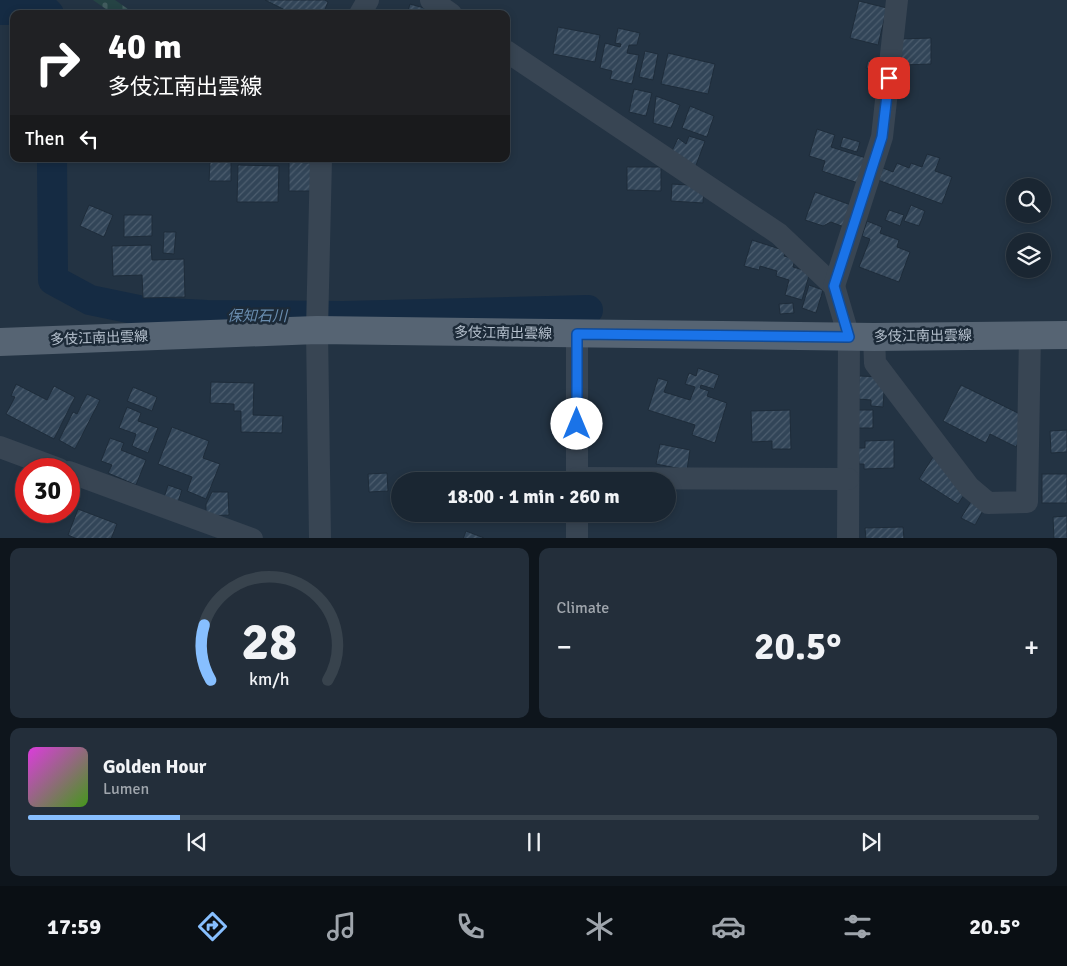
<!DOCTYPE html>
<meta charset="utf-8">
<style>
:root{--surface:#1a2632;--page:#232e3a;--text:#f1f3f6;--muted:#9fa5ac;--line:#38434d;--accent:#87bfff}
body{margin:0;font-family:Signika,"Noto Sans JP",sans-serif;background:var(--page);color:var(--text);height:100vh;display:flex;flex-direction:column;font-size:19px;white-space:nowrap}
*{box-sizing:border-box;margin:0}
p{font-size:16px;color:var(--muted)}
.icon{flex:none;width:28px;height:28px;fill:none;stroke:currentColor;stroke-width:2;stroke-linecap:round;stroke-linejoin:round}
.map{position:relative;height:538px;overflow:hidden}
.panel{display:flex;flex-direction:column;gap:10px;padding:10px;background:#0e151c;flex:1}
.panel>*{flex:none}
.guide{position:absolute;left:10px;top:10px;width:500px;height:152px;border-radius:10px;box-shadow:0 2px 8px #0003,0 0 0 1px var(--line);background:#202124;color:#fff;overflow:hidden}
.tools{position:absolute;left:1006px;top:178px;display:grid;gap:10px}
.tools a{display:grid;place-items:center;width:45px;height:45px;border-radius:50%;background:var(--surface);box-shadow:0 2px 8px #0003,0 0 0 1px var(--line);font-size:25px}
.speed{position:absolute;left:15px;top:458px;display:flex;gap:10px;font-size:25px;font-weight:700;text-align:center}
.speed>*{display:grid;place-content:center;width:65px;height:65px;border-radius:50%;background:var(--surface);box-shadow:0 2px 8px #0003,0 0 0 1px var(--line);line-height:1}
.speed .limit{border:8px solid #d22;background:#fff;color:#111}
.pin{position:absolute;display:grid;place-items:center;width:42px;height:42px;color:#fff;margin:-21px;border-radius:10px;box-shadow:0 2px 8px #0006}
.me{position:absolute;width:55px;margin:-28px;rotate:0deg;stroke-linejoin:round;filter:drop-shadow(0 0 4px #0008)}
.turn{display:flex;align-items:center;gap:18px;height:105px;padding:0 15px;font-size:22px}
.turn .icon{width:65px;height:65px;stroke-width:2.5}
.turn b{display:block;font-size:35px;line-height:42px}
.then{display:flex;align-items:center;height:48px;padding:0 15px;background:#0003;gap:10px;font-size:19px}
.big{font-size:38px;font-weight:800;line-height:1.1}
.panel .tile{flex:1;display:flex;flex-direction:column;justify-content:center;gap:8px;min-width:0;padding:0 18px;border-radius:10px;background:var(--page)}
.panel .dial{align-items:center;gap:0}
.dial svg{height:130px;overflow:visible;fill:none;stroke:var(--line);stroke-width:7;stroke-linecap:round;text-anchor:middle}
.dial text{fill:var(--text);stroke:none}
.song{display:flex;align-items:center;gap:15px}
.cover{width:60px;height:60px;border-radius:8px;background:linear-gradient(135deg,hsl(300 70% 55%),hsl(100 70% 35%))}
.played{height:5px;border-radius:2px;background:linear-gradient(90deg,var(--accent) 15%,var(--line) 15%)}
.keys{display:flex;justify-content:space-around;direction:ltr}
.heat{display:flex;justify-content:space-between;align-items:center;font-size:28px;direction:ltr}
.panel .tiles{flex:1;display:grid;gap:10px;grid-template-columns:1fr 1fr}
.tile:last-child{grid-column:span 2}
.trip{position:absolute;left:391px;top:472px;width:285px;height:50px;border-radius:25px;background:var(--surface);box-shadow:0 2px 8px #0003,0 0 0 1px var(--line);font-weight:800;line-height:50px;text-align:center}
.dock{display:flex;height:80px;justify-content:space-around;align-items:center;background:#0a0f14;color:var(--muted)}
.dock .icon{width:35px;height:35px}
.dock .selected{color:var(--accent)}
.dock b{font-size:22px;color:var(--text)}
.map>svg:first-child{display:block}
.cemetery{fill:url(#cemetery-stones)}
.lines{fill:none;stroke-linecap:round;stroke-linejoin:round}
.river{stroke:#152b43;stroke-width:30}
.building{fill:url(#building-hatch);stroke:#1e2c3a}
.minor{stroke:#384553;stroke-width:22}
.major{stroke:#566473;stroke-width:28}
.route-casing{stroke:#114b97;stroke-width:12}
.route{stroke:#1a73e8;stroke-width:9}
.labels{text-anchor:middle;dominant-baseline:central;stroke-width:5;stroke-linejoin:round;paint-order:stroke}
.street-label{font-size:14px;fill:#b5c0cd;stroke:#1c2a38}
.water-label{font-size:15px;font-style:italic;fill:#6a8daf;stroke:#1c2a38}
</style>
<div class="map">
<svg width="1067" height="539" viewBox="0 0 1067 539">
<defs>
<pattern id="cemetery-stones" width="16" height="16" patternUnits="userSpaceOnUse" patternTransform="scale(1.25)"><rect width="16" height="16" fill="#254344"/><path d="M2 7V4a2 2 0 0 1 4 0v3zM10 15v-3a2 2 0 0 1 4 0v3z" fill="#425c5e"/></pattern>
<pattern id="building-hatch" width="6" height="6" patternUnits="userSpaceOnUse" patternTransform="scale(1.25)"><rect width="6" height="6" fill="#324558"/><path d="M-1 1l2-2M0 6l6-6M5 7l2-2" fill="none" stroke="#4d5e6f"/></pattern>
</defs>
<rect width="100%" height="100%" fill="#233343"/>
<polygon class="cemetery" points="93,0 115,0 135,14 113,14"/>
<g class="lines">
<g class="river">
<polyline points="0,10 45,10 49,14"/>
<polyline points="52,159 53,280 90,300 148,312 207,315 343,316 588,310"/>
</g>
</g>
<g class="building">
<polygon points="265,0 325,0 328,2 323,14 306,14 298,10 297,14 293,14"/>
<polygon points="859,1 887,8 878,45 850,38"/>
<polygon points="410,4 431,10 430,14 407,14"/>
<polygon points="558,27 600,35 595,62 553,54"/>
<polygon points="618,28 640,33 637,45 629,45 627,53 639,55 632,84 610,79 612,71 600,68 605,43 620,47 621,44 615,43"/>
<polygon points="931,38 931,64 901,65 901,39"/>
<polygon points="645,51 658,54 653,80 639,77"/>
<polygon points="668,53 715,64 708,94 661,84"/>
<polygon points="868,61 883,64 881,71 866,68"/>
<polygon points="634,89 652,93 646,116 629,112"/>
<polygon points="656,96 680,105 671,128 653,123"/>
<polygon points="690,106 714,116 707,137 682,128"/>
<polygon points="817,129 835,135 831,147 866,158 858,183 822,171 825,161 809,156"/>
<polygon points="689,136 705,141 695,168 671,153 678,138 686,144"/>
<polygon points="843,137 860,142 857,152 840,147"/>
<polygon points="927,154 940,158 935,171 952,177 942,204 878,180 883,168 893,172 897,163 909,168 911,163 922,167"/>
<polygon points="210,162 231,162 231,181 209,181"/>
<polygon points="289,162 314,163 313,191 289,191"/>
<polygon points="238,165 279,166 278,202 237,202"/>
<polygon points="627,167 661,167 661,191 627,190"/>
<polygon points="672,184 704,186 703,203 671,201"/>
<polygon points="815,192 851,205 844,227 831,222 823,226 805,220"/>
<polygon points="89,205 113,215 104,237 80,226"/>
<polygon points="911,205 925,211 919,226 904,221"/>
<polygon points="889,210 904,215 900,226 885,220"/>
<polygon points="124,215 152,215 152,236 124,237"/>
<polygon points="867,221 882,227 880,233 899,240 897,247 910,252 899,282 859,267 870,239 862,236"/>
<polygon points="164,232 176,232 174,254 163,253"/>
<polygon points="752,240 786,251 784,256 795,259 793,267 810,272 802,300 785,295 789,280 776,276 777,271 760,266 759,270 744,266"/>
<polygon points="151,245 152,260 184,259 185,297 143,298 142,275 113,276 112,246"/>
<polygon points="809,285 823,290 816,313 802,308"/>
<polygon points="793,303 794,313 780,314 779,304"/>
<polygon points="698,368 719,375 714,389 701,385 700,388 709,391 707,396 727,403 715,443 692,435 695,425 648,410 658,378 668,381 664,392 690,400 695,387 685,384 689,373 696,376"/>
<polygon points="859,376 885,377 883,407 871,406 871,400 858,399"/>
<polygon points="211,382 254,383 253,415 283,416 282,433 241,432 241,411 234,411 234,404 210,403"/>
<polygon points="16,384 47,400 54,386 75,397 54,439 6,414 15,397 11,396"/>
<polygon points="961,385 1024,416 1023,432 1016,447 990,434 986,443 943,421"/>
<polygon points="133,387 157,397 152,411 127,401"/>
<polygon points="87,394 100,400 75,449 59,440 73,412 77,414"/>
<polygon points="127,407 141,413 138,421 158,428 148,453 132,446 136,434 119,428"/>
<polygon points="790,410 791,449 772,449 772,441 752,442 751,411"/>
<polygon points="857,410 873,410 873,428 856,428"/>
<polygon points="172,427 209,441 203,458 220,464 206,499 187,491 192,477 158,464"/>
<polygon points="1067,430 1067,452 1051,453 1050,431"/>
<polygon points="110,438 124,443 121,450 146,460 136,485 108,473 112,465 101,461"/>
<polygon points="894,440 894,468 864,469 864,464 859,464 858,448 865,448 865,441"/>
<polygon points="660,444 690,450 687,470 656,464"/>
<polygon points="933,457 966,492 958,504 919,479"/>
<polygon points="387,473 388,491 369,492 368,474"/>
<rect x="1042" y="474" width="25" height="29"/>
<polygon points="168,485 182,490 178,502 164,498"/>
<polygon points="212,492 228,492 229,515 206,516 206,504"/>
<polygon points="972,500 985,507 975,525 961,518"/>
<polygon points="78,509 117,524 111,539 77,539 68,535"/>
<polygon points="1067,516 1067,539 1054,539 1053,517"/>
<polygon points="903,527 904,539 866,539 865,528"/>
<polygon points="466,531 484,538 484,539 463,539"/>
</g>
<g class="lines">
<g class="minor">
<polyline points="431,0 451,14"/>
<polyline points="360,14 368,0"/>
<polyline points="506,51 779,234 834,286 849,337 848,539"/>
<polyline points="834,286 882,137 897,0"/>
<polyline points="577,333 577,481"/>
<polyline points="874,337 875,363 969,487 988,503 1027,502 1030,335"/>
<polyline points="0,447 59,469"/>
<polyline points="69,472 252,539"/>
<polyline points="577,478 848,479"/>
<polyline points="577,514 577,539"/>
<polyline points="320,539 317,330 321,159"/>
</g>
<polyline class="major" points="0,342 317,330 874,337 1067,335"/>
</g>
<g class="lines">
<defs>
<polyline id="route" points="577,424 577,334 849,337 834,286 882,137 889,78"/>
</defs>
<use href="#route" class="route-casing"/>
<use href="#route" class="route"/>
</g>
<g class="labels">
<g class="street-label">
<text transform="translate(503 333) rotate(1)">多伎江南出雲線</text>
<text transform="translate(923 336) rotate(-1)">多伎江南出雲線</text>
<text transform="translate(99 338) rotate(-2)">多伎江南出雲線</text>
</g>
<g class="water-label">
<text x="257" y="316">保知石川</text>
</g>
</g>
</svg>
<div class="tools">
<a><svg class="icon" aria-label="search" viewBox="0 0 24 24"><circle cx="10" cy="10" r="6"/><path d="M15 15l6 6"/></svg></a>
<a><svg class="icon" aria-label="layers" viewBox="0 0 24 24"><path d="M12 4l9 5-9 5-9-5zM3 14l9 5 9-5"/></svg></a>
</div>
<div class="speed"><div class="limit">30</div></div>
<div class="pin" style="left:889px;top:78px;background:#d93025"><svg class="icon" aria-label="arrive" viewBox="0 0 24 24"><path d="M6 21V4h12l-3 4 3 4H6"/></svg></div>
<svg class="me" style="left:577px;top:424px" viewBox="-20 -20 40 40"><circle r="19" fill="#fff"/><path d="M0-13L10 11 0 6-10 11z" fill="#1a73e8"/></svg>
<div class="trip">18:00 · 1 min · 260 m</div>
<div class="guide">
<div class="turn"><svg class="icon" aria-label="right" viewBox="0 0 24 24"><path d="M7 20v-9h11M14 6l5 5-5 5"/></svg><div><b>40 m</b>多伎江南出雲線</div></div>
<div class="then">Then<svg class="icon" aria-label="left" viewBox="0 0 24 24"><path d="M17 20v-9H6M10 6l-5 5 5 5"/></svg></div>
</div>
</div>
<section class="panel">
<div class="tiles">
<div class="tile dial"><svg viewBox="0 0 100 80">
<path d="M14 69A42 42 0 1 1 86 69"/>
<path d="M14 69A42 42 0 0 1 10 35" stroke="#87bfff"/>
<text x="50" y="56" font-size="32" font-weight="700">28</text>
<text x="50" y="72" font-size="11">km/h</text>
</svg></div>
<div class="tile"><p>Climate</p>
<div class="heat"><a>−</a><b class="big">20.5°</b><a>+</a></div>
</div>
<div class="tile">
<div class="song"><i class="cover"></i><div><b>Golden Hour</b><p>Lumen</p></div></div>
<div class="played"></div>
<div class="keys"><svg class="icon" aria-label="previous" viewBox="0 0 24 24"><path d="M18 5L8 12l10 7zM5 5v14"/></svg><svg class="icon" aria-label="pause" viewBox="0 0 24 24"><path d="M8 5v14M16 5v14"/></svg><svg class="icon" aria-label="next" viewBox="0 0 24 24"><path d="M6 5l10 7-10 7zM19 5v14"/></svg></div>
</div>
</div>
</section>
<nav class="dock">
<b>17:59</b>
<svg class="icon selected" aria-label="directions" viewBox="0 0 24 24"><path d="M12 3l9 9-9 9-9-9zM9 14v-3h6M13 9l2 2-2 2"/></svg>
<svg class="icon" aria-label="music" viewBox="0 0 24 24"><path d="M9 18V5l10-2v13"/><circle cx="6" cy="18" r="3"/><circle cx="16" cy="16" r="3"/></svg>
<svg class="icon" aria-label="phone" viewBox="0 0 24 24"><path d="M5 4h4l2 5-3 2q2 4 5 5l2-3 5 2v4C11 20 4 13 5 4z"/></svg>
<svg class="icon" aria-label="climate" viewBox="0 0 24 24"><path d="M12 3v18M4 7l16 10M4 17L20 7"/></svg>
<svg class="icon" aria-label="car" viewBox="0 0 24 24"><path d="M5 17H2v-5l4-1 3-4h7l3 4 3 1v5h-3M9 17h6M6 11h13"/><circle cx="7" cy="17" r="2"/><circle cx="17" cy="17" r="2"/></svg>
<svg class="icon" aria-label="filters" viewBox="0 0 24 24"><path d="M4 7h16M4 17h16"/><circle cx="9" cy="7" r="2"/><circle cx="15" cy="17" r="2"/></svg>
<b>20.5°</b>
</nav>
